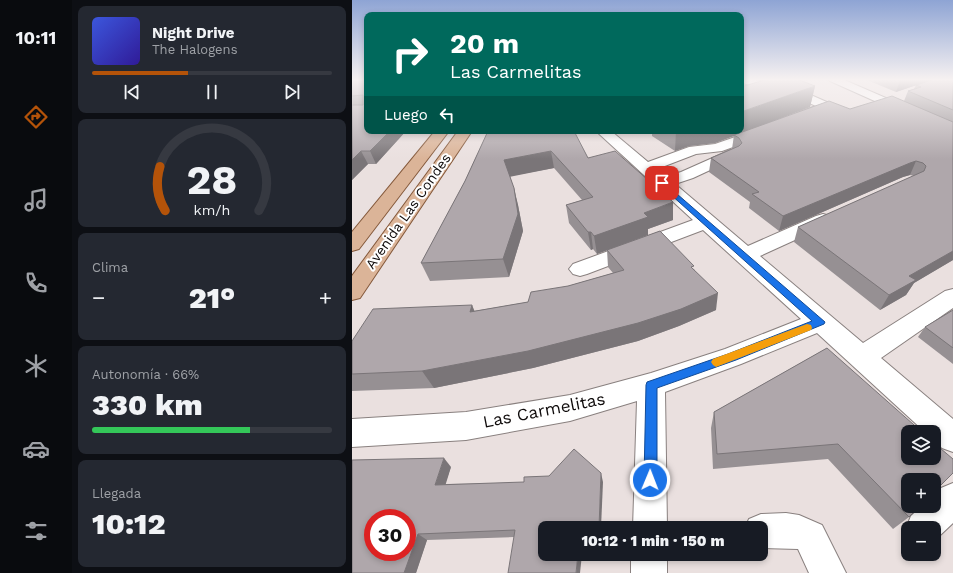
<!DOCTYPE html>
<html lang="es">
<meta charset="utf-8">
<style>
:root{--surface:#171b24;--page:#242831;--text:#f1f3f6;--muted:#9ea1a6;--line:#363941;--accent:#b45309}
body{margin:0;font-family:"Work Sans",sans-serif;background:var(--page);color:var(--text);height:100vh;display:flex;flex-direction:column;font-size:15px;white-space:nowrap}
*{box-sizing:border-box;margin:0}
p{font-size:13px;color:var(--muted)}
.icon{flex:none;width:22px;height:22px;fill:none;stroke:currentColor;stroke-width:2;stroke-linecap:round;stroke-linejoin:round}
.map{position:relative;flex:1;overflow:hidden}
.side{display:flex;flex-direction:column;gap:6px;padding:6px;background:#0d0f14;width:280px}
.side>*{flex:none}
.hud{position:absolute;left:12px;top:12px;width:380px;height:122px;border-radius:8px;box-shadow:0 2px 6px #0003;background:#00695c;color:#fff;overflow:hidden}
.buttons{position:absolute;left:549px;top:425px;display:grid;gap:8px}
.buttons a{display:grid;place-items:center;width:40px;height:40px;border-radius:8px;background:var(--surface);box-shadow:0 2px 6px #0003;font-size:20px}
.speed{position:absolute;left:12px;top:509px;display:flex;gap:8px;font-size:20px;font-weight:700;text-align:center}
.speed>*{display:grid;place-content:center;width:52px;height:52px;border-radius:50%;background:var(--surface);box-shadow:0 2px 6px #0003;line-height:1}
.speed .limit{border:6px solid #d22;background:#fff;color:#111}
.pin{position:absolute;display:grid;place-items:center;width:34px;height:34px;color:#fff;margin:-17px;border-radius:8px;box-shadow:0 2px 6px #0006}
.me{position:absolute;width:44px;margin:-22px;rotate:1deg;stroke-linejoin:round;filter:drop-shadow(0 0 3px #0008)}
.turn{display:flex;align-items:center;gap:14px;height:84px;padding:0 20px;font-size:18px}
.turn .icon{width:52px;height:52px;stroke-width:2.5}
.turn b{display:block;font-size:28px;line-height:34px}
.then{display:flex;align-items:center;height:38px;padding:0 20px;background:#0003;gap:8px;font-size:15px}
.big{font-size:30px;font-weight:800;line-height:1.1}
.side .widget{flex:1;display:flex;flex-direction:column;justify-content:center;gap:6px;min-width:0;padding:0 14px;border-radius:8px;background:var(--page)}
.side .dial{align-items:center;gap:0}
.dial svg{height:104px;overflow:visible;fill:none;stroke:var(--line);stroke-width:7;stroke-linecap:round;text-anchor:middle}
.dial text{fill:var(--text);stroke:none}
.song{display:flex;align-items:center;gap:12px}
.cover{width:48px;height:48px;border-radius:6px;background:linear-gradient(135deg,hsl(230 70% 55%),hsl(250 70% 35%))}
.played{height:4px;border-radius:2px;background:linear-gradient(90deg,var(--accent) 40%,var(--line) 40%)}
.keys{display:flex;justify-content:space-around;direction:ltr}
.heat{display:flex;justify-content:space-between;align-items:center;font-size:22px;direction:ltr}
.charge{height:6px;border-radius:3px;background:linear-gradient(90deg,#34c759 66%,var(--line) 0)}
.trip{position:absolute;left:186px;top:521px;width:230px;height:40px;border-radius:8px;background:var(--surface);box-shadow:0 2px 6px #0003;font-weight:800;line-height:40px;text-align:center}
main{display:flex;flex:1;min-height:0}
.tab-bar{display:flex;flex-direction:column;width:72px;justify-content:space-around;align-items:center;background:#090b0e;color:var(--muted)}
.tab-bar .icon{width:28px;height:28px}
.tab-bar .active{color:var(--accent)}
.tab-bar b{font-size:18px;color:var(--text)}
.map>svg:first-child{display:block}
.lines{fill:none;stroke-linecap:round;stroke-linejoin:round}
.minor-casing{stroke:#89807f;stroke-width:2}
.major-casing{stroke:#84583a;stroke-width:2}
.minor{fill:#fff;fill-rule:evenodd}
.major{fill:#dbb498;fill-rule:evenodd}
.wall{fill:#969093}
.shaded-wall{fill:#7a7578}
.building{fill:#afa7ab;stroke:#7a7578;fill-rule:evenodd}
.route{fill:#1a73e8;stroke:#114b97}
.slow{fill:#f59e0b}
.labels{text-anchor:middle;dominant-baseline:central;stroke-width:4;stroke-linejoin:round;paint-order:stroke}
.street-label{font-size:14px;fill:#0f0b0b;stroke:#fff}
.near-street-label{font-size:17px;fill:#0f0b0b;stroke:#fff}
</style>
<main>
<nav class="tab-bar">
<b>10:11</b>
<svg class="icon active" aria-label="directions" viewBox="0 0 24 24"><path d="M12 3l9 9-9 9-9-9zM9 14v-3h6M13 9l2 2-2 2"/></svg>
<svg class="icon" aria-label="music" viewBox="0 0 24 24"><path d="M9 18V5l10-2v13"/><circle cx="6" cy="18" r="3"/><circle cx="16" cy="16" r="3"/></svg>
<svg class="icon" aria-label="phone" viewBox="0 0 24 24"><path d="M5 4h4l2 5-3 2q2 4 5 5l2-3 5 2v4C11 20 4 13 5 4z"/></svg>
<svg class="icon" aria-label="climate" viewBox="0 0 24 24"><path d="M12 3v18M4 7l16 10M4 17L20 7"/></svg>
<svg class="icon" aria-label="car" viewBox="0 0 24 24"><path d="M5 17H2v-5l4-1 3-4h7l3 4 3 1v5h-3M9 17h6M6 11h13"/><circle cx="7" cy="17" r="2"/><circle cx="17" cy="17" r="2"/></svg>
<svg class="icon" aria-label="filters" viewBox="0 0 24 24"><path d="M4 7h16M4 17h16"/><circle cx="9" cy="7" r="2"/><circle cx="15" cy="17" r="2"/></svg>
</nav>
<section class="side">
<div class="widget">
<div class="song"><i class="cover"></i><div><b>Night Drive</b><p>The Halogens</p></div></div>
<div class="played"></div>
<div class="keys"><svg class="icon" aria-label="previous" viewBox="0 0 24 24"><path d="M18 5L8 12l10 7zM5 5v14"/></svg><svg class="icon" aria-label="pause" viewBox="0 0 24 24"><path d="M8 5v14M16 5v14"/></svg><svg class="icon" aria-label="next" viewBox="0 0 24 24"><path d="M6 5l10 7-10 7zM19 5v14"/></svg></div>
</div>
<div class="widget dial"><svg viewBox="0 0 100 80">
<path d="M14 69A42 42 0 1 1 86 69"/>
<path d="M14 69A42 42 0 0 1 10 35" stroke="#b45309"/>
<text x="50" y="56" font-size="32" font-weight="700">28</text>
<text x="50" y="72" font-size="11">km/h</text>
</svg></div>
<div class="widget"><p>Clima</p>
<div class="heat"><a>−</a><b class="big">21°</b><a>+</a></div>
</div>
<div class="widget"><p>Autonomía · 66%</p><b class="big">330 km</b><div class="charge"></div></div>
<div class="widget"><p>Llegada</p><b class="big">10:12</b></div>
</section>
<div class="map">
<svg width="601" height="573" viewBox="0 0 601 573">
<rect width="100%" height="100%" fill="#eae0df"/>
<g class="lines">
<defs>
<g id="minor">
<path d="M389,79c9,0 22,0 28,8l-2,2h-8l-18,-7z"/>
<polygon points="476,79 490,79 601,127 601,136 478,81"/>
<path d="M443,88l34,15 2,3c-5,8 -24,15 -34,13l-2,-3 2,-3 19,-7 -25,-11 -2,-3 2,-3z"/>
<polygon points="409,128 414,129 416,132 414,135 370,151 344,154 305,169 313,177 329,172 374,152 379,150 384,152 387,155 384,158 341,178 323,184 396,246 464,216 471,214 478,216 480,220 478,224 408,256 511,343 593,291 601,289 601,308 529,358 601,419 601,452 590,448 582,440 582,432 573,432 465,333 389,364 313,392 315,528 281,528 285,401 218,421 114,440 0,447 0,419 114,412 218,395 299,373 373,349 449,319 351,230 235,274 228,276 221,274 217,269 221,264 341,220 244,131 259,131 296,162 337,147 363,144"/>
<polygon points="601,483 601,523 582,541 582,528 556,528 556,534 554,528 559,516 570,506 582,506 582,495 589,488"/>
<polygon points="434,513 447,515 470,525 494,573 457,573 446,549 409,548 409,528 393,528 397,519 409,514"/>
<rect x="279" y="554" width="36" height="19"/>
</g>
<g id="major">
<polygon points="83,131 97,131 7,249 0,251 0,232"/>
<polygon points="106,131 120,131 8,298 0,300 0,276"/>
</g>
</defs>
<use href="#minor" class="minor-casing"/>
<use href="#major" class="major-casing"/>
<use href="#minor" class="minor"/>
<use href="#major" class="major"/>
</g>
<g class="wall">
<polygon points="0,78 15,78 15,131 54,131 24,164 16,164 0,180"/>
<polygon points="510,78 601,78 601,260 562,283 554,295 528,310 442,242 446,227 562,176 558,175 551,177 427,231 397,208 398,202 357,172 359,158 380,149 382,135 498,109 552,101 556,91 562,89 564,85 544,92"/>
<polygon points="463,86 458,107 363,143 337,146 323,151 300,136 300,131 389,131"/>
<polygon points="136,131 236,158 321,220 296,229 296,235 245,254 241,249 239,250 217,223 214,205 230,200 202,168 158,176 166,205 171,231 157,277 78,281 69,263 113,181"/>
<polygon points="255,250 342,269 364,310 327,326 286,341 181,368 82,388 0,391 0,341 120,305 122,311 176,302 216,286 261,273 256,267"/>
<polygon points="601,310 601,364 566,337 573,327"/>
<polygon points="475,348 557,517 541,529 476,459 361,469 359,428 362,412"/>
<polygon points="99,467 93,484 251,482 162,537 75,540 64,573 0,573"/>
</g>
<g class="shaded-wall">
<polygon points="554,78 586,78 544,92 548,80"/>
<polygon points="463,86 458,107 363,143 337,146 323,151 324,131 389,131 389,112"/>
<polygon points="38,131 54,131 24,164 18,151"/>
<polygon points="9,151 16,164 0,180 0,160"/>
<polygon points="199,151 202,168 157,177 152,160"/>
<polygon points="564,161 558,175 551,177 427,231 431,216 558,163"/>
<polygon points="162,188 166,205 171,231 157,277 151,259"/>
<polygon points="321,202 321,220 296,229 296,235 245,254 242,236 292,213"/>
<polygon points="236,232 239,232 241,249 239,250"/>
<polygon points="601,251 601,260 562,283 554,295 528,310 537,295 557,276"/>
<polygon points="366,293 364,310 327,326 286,341 181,368 82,388 70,371"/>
<polygon points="120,305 127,322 118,312"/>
<polygon points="92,458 99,467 91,493 83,485"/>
<polygon points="249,473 251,482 249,528 247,528"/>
<polygon points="66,534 75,540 64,573 52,573"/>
<polygon points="226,554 230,554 228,573 224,573"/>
</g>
<g class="building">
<polygon points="0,78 15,78 15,131 38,131 18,151 9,151 0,160 0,105 11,105 11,95 0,96"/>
<polygon points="419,78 442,78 463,86 389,112 389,87"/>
<polygon points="544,78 554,78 548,80"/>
<polygon points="586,78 601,78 601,110 556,91 569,87 564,85"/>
<polygon points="540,96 601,122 601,251 557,276 564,280 537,295 446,227 572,171 574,166 571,163 564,161 558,163 431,216 400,194 407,192 359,158 387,146 390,143 387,138 382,135 477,101 498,109"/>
<polygon points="136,131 222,131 236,158 263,151 321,202 292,213 296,217 242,236 239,232 236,232 214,205 241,197 199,151 152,160 162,188 166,214 151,259 69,263 113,181"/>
<polygon points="308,231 342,266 339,267 366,293 329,309 286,323 176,351 70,371 0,374 0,341 21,309 120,305 118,312 176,302 179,292 216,286 272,270 255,250"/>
<polygon points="601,310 601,348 573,327"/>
<polygon points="475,348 570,432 556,432 556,458 582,458 582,443 601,459 601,473 582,492 582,480 556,480 556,506 568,506 557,517 486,444 365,454 362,412"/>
<path d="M222,449l27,24 -2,55h-54v26h33l-2,19h-68l7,-43 -97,4 -14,39h-52v-113l92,-2 -9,27 89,-3v-5l25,-1zM21,518h34v34h-34z"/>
</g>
<linearGradient id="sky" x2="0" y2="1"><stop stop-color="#8ea4d4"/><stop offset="0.5" stop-color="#f6f1f1"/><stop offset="1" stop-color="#f6f1f1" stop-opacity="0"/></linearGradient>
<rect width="601" height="159" fill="url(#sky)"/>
<polygon class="route" points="310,181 473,322 472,324 384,360 305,388 305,480 303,485 298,487 294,485 292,480 294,385 295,382 376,354 460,321 308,185 307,183"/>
<polygon class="slow" points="455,324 459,325 460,328 459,330 364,367 361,365 359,362 361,359"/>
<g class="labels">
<g class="street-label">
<text transform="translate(56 211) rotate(-55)">Avenida Las Condes</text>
</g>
<g class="near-street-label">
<text transform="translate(192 410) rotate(-11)">Las Carmelitas</text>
</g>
</g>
</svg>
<div class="buttons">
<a><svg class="icon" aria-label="layers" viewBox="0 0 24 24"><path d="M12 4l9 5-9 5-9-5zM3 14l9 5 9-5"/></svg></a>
<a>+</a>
<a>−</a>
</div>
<div class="speed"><div class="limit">30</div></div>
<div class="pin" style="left:310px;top:183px;background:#d93025"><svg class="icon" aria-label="arrive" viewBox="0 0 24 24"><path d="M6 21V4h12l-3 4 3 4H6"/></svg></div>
<svg class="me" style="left:298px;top:480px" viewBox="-20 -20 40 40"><circle r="17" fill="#1a73e8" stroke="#fff" stroke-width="3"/><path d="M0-11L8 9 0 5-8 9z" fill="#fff"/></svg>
<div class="trip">10:12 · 1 min · 150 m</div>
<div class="hud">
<div class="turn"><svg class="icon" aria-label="right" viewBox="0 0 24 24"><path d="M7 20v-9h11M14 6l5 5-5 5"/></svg><div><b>20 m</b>Las Carmelitas</div></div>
<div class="then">Luego<svg class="icon" aria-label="left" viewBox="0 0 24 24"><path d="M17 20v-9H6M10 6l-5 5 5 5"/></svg></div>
</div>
</div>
</main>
